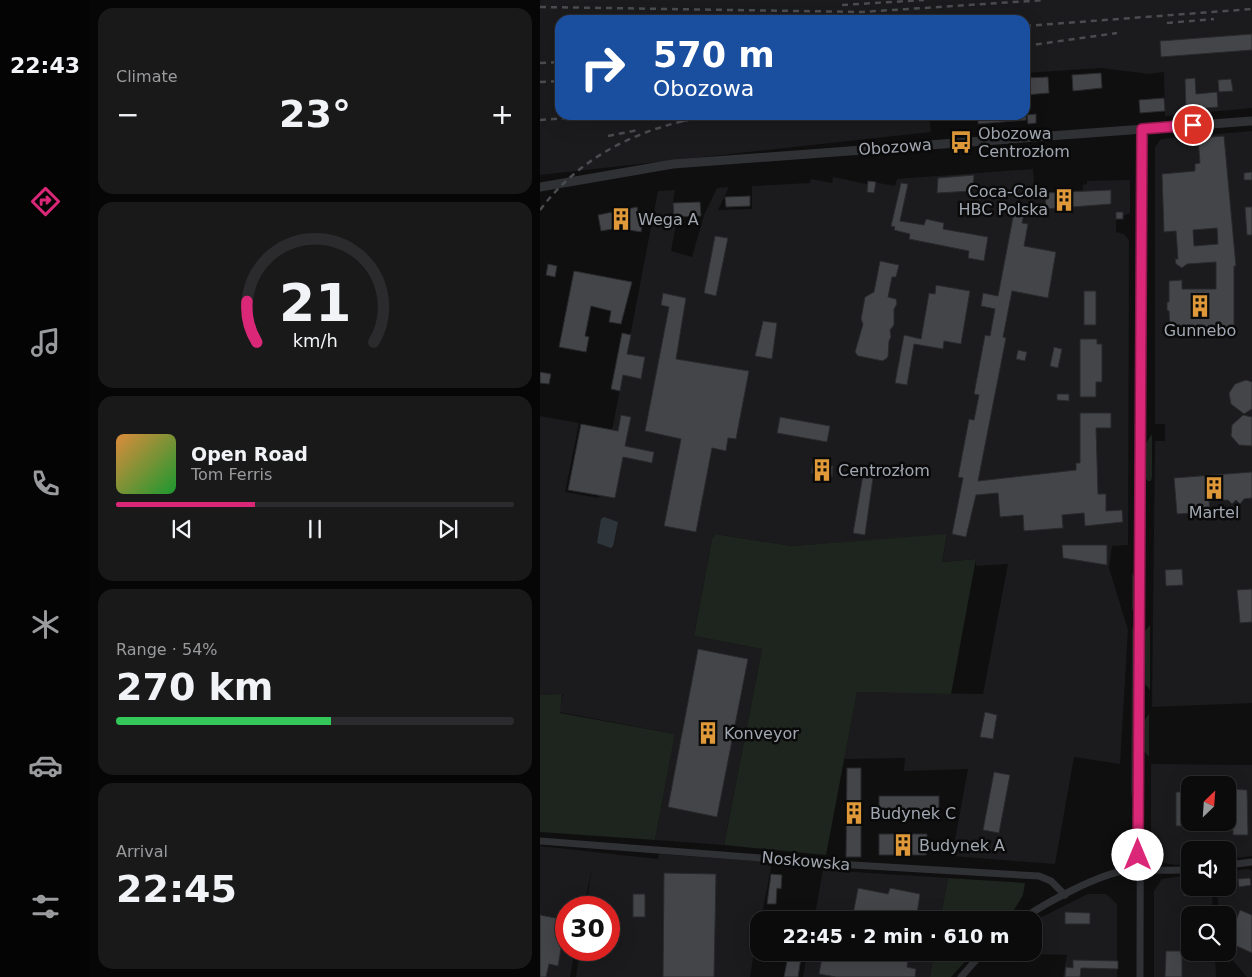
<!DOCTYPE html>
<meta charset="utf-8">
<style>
:root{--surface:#0b0b0c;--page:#19191a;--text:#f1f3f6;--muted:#9a9b9d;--line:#2b2b2d;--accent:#db2777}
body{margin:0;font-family:"DejaVu Sans",sans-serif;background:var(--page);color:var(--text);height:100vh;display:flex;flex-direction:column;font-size:19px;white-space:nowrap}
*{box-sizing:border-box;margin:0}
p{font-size:16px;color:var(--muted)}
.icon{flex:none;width:28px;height:28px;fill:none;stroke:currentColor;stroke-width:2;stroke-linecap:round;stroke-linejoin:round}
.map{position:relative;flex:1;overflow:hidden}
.side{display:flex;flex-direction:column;gap:8px;padding:8px;background:#060607;width:450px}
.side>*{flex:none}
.top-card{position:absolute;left:15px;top:15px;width:475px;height:105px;border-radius:15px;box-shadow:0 5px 20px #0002,0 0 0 1px var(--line);background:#1a4fa0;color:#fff;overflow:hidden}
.needle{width:32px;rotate:25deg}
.controls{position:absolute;left:641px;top:776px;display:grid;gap:10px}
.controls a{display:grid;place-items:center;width:55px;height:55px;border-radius:10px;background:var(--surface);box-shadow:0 5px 20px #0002,0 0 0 1px var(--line);font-size:25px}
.speed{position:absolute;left:15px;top:896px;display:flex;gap:10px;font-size:25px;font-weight:700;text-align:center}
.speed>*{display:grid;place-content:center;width:65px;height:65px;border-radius:50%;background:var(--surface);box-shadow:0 5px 20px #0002,0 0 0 1px var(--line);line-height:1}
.speed .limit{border:8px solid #d22;background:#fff;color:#111}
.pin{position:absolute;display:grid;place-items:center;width:42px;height:42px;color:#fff;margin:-21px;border:2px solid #fff;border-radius:50%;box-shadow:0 1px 5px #0007}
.me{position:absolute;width:55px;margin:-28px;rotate:0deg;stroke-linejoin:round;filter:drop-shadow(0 0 4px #0008)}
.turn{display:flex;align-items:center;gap:18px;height:105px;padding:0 15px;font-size:22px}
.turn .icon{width:65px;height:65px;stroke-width:2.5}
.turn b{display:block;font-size:35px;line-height:42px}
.big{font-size:38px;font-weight:700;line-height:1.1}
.side .widget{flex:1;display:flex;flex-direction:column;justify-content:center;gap:8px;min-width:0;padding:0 18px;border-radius:15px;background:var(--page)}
.side .dial{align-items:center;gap:0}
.dial svg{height:130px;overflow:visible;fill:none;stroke:var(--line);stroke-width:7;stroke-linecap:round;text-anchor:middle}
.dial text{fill:var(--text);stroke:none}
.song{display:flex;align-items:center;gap:15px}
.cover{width:60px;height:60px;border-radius:8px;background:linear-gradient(135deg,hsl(30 70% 55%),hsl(130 70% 35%))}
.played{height:5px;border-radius:2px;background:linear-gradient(90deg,var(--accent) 35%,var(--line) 35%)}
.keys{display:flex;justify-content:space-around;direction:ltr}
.heat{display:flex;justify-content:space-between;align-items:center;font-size:28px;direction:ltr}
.charge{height:8px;border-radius:4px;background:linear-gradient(90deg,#34c759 54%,var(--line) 0)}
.trip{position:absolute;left:210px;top:911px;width:292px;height:50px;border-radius:15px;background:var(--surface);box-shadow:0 5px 20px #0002,0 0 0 1px var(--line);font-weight:700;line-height:50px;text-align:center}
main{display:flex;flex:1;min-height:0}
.menu{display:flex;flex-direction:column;width:90px;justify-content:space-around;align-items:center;background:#040405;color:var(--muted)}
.menu .icon{width:35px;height:35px}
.menu .on{color:var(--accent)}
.menu b{font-size:22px;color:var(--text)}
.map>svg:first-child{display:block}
.built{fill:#1b1b1d;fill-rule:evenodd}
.green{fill:#1e241e}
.water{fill:#2e363c}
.building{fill:#434548;stroke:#29292c;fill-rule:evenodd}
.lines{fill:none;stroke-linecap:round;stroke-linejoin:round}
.minor{stroke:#303135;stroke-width:7}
.tertiary{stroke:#303135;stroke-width:9}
.rail{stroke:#4a4c50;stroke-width:2.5;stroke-dasharray:6 5;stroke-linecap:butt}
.route-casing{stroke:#8e194d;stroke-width:12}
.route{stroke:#db2777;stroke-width:9}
.labels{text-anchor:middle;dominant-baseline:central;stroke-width:5;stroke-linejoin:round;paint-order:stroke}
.poi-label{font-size:16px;fill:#a1a7b0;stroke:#0a0a0b;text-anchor:start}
.street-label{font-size:16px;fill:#a1a7b0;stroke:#0a0a0b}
</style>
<main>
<nav class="menu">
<b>22:43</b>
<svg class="icon on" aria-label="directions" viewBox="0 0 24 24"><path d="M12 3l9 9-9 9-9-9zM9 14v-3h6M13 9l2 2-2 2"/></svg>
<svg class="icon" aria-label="music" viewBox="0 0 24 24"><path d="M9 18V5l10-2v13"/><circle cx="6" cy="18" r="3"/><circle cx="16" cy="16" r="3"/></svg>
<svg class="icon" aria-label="phone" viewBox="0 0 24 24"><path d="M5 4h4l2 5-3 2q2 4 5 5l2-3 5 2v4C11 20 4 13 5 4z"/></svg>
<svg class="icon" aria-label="climate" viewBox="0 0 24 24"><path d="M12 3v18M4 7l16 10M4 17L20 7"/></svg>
<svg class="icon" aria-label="car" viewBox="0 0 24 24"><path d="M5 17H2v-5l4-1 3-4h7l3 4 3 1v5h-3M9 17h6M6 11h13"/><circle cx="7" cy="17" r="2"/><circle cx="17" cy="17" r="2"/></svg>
<svg class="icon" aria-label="filters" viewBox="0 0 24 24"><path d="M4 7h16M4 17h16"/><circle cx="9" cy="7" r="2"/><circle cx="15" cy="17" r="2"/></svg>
</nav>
<section class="side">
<div class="widget"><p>Climate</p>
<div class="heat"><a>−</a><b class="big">23°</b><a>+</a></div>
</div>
<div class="widget dial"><svg viewBox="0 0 100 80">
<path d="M14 69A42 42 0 1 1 86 69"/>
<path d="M14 69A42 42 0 0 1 8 44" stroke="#db2777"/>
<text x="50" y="56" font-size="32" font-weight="700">21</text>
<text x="50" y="72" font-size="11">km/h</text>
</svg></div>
<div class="widget">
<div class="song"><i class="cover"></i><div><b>Open Road</b><p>Tom Ferris</p></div></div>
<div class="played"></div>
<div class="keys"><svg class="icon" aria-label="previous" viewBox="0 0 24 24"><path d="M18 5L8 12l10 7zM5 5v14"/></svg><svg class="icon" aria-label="pause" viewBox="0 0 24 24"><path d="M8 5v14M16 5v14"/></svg><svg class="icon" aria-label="next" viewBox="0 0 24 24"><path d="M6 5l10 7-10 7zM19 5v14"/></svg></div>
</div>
<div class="widget"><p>Range · 54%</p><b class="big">270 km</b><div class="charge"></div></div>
<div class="widget"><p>Arrival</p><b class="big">22:45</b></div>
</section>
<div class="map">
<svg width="712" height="977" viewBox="0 0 712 977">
<rect width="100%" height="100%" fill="#0f0f10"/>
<g class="built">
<polygon points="0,0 712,0 712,108 625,116 624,72 609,74 561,68 485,73 485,20 20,20 20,115 389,115 391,132 0,175"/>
<polygon points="712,131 712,703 612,707 615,441 625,441 625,424 615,424 615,147 621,139"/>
<polygon points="493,169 495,194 543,190 543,185 547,184 547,181 590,180 590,213 583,216 583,219 576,219 576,232 584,234 589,240 588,545 572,546 569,568 588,630 580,764 534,757 515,864 412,856 428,769 364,771 365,758 304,759 317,692 443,694 468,564 436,566 436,559 402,562 407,535 252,546 175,534 172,539 154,636 222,649 184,845 115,840 135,734 19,712 23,694 0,695 0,416 39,423 25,492 59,498 118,191 135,190 133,203 136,224 131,251 152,257 164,215 177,188 189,187 178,210 212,209 212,186 270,183 271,179 292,183 293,177 327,184 328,181 355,186 357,179"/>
<path d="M611,764l101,1v91l-24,3v-9h-38v13l-13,2 -14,-2 -12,-8zM650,785h38v37h-38z"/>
<polygon points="0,846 118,859 119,854 232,862 221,920 219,920 210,977 36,977 40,950 69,950 69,908 46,907 52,868 44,907 26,908 26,950 35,950 30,977 0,977"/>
<polygon points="709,869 712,871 712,977 707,977 687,954 688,915 680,915 677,896 680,888 688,888 688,871"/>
<polygon points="283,870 408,878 400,920 274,920"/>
<polygon points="650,875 650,888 672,888 673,915 650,915 650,952 675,953 676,977 614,977 614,891 622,879"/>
<polygon points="548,894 566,894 577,904 577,977 523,977 527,955 498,954 494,921"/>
<polygon points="267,953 394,953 390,977 263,977"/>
</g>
<g class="green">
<polygon points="612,434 612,477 611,481 608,481 606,479 606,443"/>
<polygon points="175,534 252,546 407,534 402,562 436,559 411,694 317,692 286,855 184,845 222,649 154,636 172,539"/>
<path d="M592,573c6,7 6,31 0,38z"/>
<polygon points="610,625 610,690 604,683 605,631"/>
<polygon points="592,626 595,632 594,777 591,799"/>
<polygon points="22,694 20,713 135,734 115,840 0,832 0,695"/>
<polygon points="609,714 609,757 604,751 604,721"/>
<polygon points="408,878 485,883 483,895 468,920 400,920"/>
<polygon points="394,953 394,952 433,953 411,977 390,977"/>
</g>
<polygon class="water" points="64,517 78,522 73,546 71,548 57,543 61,519"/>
<g class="building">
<polygon points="712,34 712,50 621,57 620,41"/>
<polygon points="561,73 562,88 533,91 532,75"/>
<polygon points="508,77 509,93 485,95 485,78"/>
<polygon points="655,78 656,94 677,92 678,107 646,110 645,79"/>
<polygon points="691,79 693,91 679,92 678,80"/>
<polygon points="624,98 625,111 600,113 599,100"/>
<polygon points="496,114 496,123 488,124 487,115"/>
<polygon points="457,115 486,115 486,120 438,124 438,117"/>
<path d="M684,136l12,130h-2v63l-64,2 -1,-20 -2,-1v-8h2v-21l13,-1v9h34v-27l-29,2 -5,4 -6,-4 -1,-5h3l-2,-28 -12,1 -2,-58 33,-3v-7l5,-1 -2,-25zM677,228l1,16 -24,2 -1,-16z"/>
<polygon points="712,172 712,180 704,180 704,173"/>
<polygon points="434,175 433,191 397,193 398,178"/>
<polygon points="328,181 336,182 334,193 327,192"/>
<polygon points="361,183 368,184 360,221 384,225 386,219 404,223 403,229 448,237 444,261 428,258 429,251 369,239 370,234 354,230 355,227 351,226"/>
<polygon points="571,190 571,204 506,209 505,193"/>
<polygon points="210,196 210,206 186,207 185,197"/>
<polygon points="160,202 161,216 134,217 133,203"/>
<polygon points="97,207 98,212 104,213 101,232 78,228 61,231 58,215"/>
<polygon points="705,207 712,207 712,235 707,235"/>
<polygon points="474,212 484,214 482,223 488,224 484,246 516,252 508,298 472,291 463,337 466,338 438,481 536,470 536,463 540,463 540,413 571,413 571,428 556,428 558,494 566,494 566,511 582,510 583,522 545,526 544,513 522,515 523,528 484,531 483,515 460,517 458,493 436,495 426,537 412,534 423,478 418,477 429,419 434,420 439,395 434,394 445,335 450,336 455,309 441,306 443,293 458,296"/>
<rect x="576" y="212" width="7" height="7"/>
<polygon points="175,236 188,238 176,296 164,293"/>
<polygon points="340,261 359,265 356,277 352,277 348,297 356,299 357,304 354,309 354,325 350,330 351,337 349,341 348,357 343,361 318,356 315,352 323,324 321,319 325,297 334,292"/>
<polygon points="8,264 17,266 15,277 6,275"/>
<polygon points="34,271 92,282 81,324 69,322 71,311 51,306 45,336 49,337 46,352 19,347"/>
<polygon points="396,285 430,291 421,344 404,341 403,349 374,344 367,385 355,383 364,335 381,339 389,293 395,294"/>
<rect x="544" y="291" width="12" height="34"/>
<polygon points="123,293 146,298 136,359 209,371 196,439 188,438 186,451 172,448 156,532 124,526 141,439 105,431 129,307 121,305"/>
<polygon points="223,321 237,323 232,359 215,356"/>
<polygon points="82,333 91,335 87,354 105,357 101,379 83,375 80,391 71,389"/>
<polygon points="540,339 557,339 557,344 562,344 562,382 556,382 556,397 540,397"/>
<polygon points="514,347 522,349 518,368 510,366"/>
<polygon points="478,350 487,352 485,361 476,359"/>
<polygon points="0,372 11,374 9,384 0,383"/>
<polygon points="706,380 712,382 712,409 704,414 691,404 689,393 695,384"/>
<polygon points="517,394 529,394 529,401 517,400"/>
<polygon points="81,415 91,417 85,446 114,452 112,463 83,457 75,498 28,490 41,424 78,431"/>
<polygon points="703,415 712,417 712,446 699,445 691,436 692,425"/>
<polygon points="240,417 290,426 287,442 237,433"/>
<polygon points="273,463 293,466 292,477 271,473"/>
<polygon points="324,469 334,471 325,535 313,533"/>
<polygon points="712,472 712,498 704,499 700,504 696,500 692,504 688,500 669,501 670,512 637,514 634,478"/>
<polygon points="522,545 567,545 567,565 523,558"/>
<polygon points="642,569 643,585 626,586 625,570"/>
<polygon points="712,589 712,622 700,623 697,590"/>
<polygon points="158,649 208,659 177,817 128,807"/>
<polygon points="445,712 457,715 453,739 440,737"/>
<polygon points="307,768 321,768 321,857 306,857"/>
<polygon points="454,772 470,775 459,833 443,830"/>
<polygon points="643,787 650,787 650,826 636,826 636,792 643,792"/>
<polygon points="688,789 707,790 708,835 693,835 693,830 678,830 678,822 688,822"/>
<rect x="339" y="796" width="60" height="20"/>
<polygon points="339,834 387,834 386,855 339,855"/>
<polygon points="124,873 176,874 174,977 123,977"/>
<polygon points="231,874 242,875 241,889 237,888 236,904 227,904"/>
<polygon points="710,878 711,885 699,887 698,879"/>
<polygon points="318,888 348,894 350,888 380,894 377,914 391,917 391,920 312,920"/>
<polygon points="653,888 654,895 644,896 643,889"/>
<rect x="93" y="894" width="12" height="23"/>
<polygon points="700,910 712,915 712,953 688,942"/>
<polygon points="525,912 550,913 550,924 525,924"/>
<polygon points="0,915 26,920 18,966 9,964 6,977 0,977"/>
<polygon points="626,951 642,951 642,977 625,977"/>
<polygon points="283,952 369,952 367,967 376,969 375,977 296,977 279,974"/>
<polygon points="248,956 261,958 258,977 244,977"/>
<polygon points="533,960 578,961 578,969 541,968 540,977 525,977 526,967 533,968"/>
</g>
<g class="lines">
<g class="minor">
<polyline points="0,841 313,865 499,876 511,881 525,895"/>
<polyline points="688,865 712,862"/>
<path d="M481,920c24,-17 79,-47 108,-50 20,-1 40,2 61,-1"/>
<polyline points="421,977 443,952"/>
<polyline points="600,977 602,129"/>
</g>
<polyline class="tertiary" points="0,187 133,164 712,121"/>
<g class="rail">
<polyline points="302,5 384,0"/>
<polyline points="0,7 322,12 505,0"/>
<polyline points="627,23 674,19"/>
<polyline points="485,26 712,9"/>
<polyline points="485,46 577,33"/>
<polyline points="0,63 20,62"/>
<polyline points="0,82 20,81"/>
<polyline points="0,120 68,115"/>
<polyline points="142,121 177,115"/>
<polyline points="68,136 98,130"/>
<path d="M0,210c37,-49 89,-77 148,-90"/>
</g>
</g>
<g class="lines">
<defs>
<polyline id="route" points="598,855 602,129 653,125"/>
</defs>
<use href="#route" class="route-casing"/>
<use href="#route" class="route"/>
</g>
<defs>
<symbol id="bus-bare" viewBox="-9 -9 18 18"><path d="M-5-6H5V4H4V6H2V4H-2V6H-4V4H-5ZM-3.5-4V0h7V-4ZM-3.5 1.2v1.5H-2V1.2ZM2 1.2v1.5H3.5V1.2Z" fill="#df9938" stroke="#0a0a0b" stroke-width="2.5" paint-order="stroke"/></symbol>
<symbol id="building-bare" viewBox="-9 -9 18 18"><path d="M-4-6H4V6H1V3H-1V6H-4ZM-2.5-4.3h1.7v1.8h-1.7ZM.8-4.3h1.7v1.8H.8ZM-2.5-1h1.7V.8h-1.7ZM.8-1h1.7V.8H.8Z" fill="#df9938" stroke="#0a0a0b" stroke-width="2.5" paint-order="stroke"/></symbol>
</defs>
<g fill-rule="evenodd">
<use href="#bus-bare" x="405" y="126" width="32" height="32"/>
<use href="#building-bare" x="508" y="184" width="32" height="32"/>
<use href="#building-bare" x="65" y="203" width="32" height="32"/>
<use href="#building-bare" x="644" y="290" width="32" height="32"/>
<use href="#building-bare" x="266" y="454" width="32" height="32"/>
<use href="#building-bare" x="658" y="472" width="32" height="32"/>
<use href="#building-bare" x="152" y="717" width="32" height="32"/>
<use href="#building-bare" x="298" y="797" width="32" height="32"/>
<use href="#building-bare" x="347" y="829" width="32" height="32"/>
</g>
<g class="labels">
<g class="poi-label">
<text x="438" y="133">Obozowa<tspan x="438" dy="18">Centrozłom</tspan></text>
<text x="508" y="191" text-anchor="end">Coca-Cola<tspan x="508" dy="18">HBC Polska</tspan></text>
<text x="98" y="219">Wega A</text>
<text x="660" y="330" text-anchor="middle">Gunnebo</text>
<text x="298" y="470">Centrozłom</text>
<text x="674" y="512" text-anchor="middle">Martel</text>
<text x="184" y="733">Konveyor</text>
<text x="330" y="813">Budynek C</text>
<text x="379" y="845">Budynek A</text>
</g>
<g class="street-label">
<text transform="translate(355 147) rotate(-4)">Obozowa</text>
<text transform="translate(266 861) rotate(5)">Noskowska</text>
</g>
</g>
</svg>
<div class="controls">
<a><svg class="needle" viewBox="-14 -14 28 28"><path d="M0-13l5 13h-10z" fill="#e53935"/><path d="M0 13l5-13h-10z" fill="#9a9b9d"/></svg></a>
<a><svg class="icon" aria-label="sound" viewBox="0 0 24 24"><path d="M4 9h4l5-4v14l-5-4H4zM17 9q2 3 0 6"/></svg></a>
<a><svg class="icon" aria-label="search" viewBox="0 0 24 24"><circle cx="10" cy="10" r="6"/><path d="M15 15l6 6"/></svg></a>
</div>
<div class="speed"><div class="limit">30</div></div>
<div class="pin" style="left:653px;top:125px;background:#d93025"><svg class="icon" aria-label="arrive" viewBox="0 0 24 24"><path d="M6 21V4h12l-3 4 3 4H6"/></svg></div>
<svg class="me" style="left:598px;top:855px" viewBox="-20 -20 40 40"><circle r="19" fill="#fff"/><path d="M0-13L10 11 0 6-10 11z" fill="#db2777"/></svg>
<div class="trip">22:45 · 2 min · 610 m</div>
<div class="top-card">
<div class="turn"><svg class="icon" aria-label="right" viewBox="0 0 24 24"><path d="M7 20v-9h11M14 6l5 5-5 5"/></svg><div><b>570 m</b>Obozowa</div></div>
</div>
</div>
</main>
